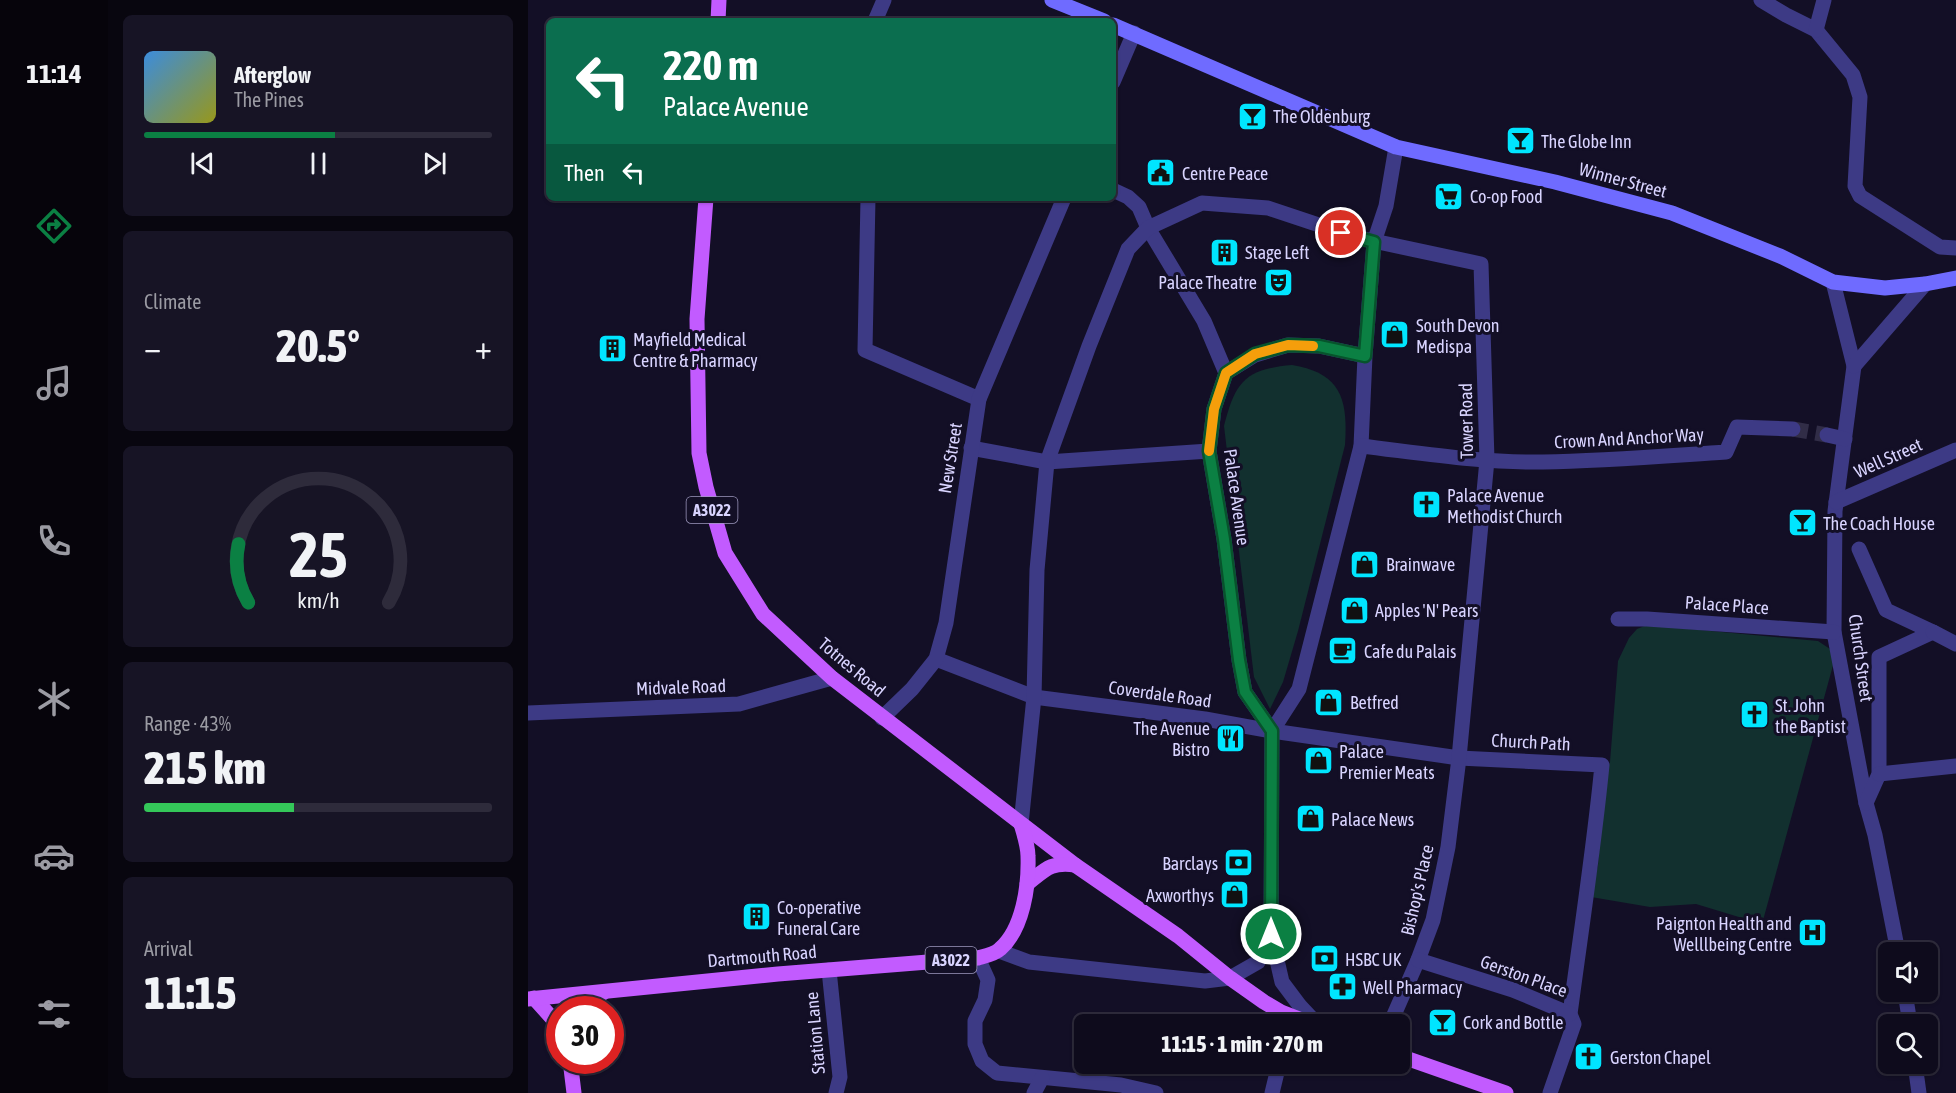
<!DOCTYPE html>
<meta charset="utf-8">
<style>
:root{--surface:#0e0b1c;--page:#171425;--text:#f1f3f6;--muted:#9b9ba3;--line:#2e2b3b;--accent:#0b8043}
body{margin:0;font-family:"Asap Condensed",sans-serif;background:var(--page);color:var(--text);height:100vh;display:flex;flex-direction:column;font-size:22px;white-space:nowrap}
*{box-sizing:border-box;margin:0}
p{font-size:20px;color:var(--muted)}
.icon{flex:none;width:33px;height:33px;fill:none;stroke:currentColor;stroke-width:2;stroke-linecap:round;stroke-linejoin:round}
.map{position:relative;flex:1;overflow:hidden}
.drawer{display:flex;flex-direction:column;gap:15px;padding:15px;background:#08060f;width:420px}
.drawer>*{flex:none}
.hud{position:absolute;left:18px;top:18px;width:570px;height:183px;border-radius:9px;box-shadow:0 2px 4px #0004,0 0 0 2px var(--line);background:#0b6e4f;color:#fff;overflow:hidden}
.tools{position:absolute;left:1350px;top:942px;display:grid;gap:12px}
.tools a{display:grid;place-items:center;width:60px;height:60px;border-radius:9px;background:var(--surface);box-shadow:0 2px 4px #0004,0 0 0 2px var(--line);font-size:30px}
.speed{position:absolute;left:18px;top:996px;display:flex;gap:12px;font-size:30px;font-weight:700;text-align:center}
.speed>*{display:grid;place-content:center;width:78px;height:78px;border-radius:50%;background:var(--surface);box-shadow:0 2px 4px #0004,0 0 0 2px var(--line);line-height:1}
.speed .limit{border:9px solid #d22;background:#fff;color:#111}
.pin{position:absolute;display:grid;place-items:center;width:51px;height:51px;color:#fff;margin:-26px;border:3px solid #fff;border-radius:50%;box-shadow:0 2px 6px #0007}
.me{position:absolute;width:66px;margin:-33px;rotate:0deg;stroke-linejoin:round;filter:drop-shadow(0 0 4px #0008)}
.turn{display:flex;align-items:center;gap:21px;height:126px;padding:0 18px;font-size:27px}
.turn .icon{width:78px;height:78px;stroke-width:2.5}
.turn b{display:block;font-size:42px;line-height:51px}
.then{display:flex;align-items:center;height:57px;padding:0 18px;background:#0003;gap:12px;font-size:22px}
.big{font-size:45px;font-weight:800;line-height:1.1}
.drawer .widget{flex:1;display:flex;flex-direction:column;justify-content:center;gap:9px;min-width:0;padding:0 21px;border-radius:9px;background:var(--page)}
.drawer .dial{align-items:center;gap:0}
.dial svg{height:156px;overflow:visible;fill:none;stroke:var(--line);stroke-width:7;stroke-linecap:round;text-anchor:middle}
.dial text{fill:var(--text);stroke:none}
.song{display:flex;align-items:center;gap:18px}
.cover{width:72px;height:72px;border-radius:9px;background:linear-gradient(135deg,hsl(210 70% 55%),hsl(60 70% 35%))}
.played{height:6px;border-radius:3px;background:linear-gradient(90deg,var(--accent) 55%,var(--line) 55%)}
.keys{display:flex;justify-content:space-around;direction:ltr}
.heat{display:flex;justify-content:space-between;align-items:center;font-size:33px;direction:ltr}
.charge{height:9px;border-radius:4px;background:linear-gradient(90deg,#34c759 43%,var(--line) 0)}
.trip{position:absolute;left:546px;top:1014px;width:336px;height:60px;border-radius:9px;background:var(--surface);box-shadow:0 2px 4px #0004,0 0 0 2px var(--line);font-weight:800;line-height:60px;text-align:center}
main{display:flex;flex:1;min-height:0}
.tabs{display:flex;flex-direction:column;width:108px;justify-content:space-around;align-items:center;background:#06040b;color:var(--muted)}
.tabs .icon{width:42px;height:42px}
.tabs .selected{color:var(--accent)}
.tabs b{font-size:27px;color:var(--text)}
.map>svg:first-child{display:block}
.green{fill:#12302f}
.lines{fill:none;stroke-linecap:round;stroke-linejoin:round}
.street-tunnel{stroke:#312d47;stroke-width:15;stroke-dasharray:15 8;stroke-linecap:butt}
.street{stroke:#3d3a85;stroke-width:15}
.secondary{stroke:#6f6bff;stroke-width:15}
.primary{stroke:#c25bff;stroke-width:15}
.route-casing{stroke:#07532c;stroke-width:15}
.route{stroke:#0b8043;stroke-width:10}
.slow{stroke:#f59e0b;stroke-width:10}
.labels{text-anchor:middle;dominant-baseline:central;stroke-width:6;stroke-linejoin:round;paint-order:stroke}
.shield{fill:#130f26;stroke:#9e99be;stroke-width:1.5}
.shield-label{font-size:16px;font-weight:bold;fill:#d9d4ff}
.poi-label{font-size:18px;fill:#d9d4ff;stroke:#130f26;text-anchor:start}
.street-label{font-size:18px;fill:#d9d4ff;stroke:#130f26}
</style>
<main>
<nav class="tabs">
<b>11:14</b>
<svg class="icon selected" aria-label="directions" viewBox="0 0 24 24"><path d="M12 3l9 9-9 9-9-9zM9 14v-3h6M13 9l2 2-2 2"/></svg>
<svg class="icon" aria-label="music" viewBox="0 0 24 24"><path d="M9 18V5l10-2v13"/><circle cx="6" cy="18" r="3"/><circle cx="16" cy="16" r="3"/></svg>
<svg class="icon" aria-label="phone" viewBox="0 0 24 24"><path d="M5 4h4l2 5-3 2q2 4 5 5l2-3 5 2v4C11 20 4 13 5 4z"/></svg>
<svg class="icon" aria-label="climate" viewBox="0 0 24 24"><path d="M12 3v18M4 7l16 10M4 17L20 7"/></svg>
<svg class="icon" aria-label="car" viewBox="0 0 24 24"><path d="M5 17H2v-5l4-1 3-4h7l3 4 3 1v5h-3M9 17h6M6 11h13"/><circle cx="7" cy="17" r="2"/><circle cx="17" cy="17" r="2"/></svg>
<svg class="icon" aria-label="filters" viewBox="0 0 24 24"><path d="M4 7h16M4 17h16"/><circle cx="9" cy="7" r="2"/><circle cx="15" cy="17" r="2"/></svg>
</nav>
<section class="drawer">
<div class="widget">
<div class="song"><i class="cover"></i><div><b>Afterglow</b><p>The Pines</p></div></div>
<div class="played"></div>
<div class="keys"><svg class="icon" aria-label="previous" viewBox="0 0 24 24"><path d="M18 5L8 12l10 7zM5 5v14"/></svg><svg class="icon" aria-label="pause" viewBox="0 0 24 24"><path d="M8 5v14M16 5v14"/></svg><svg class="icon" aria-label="next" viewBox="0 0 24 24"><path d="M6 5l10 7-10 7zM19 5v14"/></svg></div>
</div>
<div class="widget"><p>Climate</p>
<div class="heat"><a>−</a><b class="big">20.5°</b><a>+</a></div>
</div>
<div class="widget dial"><svg viewBox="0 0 100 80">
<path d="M14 69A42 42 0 1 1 86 69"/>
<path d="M14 69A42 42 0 0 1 9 39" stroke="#0b8043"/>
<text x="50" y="56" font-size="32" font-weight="700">25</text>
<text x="50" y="72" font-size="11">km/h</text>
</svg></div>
<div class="widget"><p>Range · 43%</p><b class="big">215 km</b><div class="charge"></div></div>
<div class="widget"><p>Arrival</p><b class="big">11:15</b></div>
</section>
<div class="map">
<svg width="1428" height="1093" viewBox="0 0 1428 1093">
<rect width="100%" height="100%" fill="#130f26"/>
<g class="green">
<path d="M764,365c49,8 56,34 53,80l-47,186 -15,51 -13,27 -16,-32 -30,-251c11,-44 21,-57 68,-61z"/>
<polygon points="1119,625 1290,641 1302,649 1307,658 1234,924 1168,904 1122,907 1063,897 1070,865 1077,775 1082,762 1090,661 1101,638 1109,629"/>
</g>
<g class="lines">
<polyline class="street-tunnel" points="1265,429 1299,435"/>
<g class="street">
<polyline points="1233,0 1258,15 1288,30 1325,75 1332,97 1327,186 1332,196 1412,247 1428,248"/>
<polyline points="347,21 356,0"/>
<polyline points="1288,30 1296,0"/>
<polyline points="585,82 606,33"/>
<polyline points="585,190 600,197 611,207 620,228 676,321 698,373"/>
<polyline points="340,198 337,350 451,399"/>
<polyline points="1305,282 1326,366 1307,511 1306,632 1338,803 1347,835 1370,952"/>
<polyline points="837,356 791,346 760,345 727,355 698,373 686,409 681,451 696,539 711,660 717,692 744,731 771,689 833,446 837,356 846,242 858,206 868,147"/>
<polyline points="1326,366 1397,284"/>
<polyline points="1299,435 1317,439"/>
<path d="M833,446c60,7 121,17 182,16 61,-1 122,-6 183,-10l11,-25 56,2"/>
<polyline points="443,448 519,462 681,451"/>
<polyline points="1308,502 1428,450"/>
<polyline points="1331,549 1358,610 1405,632 1351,657 1351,774 1338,803"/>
<polyline points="1090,619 1119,619 1306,632"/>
<polyline points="1405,632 1428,644"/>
<path d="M408,659l98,38 171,22 67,12 187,27 143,7c-8,83 -21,166 -32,249l4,10 -24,69"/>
<polyline points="0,713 211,704 304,678"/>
<polyline points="354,718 384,689 408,659 418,623 451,399 536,198"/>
<polyline points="744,731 743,934 754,982 772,1006 789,1024"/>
<polyline points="1351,774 1428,766"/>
<polyline points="493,824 506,697 509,570 519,462 561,346 600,249 620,228 674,203 740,208 827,237 953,264 959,460 931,758 920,847 905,920 890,960 862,1024"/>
<polyline points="471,951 501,962 677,981 702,978 730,962 743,934"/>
<polyline points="450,958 460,980 457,1000 447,1021 447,1044 454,1061 469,1073 593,1085 628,1093"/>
<polyline points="890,960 985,990 1042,1014"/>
<polyline points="301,970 312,1077 308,1093"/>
<polyline points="1377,992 1382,1024"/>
<polyline points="752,1024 753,1012"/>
<polyline points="1387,1064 1391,1093"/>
<polyline points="506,1093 514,1078"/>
<polyline points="744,1093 751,1064"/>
</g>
<g class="secondary">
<polyline points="524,0 576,21"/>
<polyline points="585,25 868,147 1027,182 1144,213 1252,256 1305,282 1357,288 1397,284 1428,278"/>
</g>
<g class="primary">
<polyline points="190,21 191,0"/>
<polyline points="178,198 169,319 171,453 178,487 197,553 235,614 304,678 547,865 650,936 702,978 736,1002 753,1012 784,1024"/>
<path d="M499,884c19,-15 23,-22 48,-19"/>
<polyline points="6,998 32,1027"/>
<path d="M0,999l250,-25 200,-16c7,-2 17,-4 22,-9 23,-20 29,-63 28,-93 0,-10 -4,-22 -7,-32"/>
<polyline points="52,1010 76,992"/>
<polyline points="872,1056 978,1093"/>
<polyline points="42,1060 46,1093"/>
</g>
</g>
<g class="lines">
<defs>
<polyline id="route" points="743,934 744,731 717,692 711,660 696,539 681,451 686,409 698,373 727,354 760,345 791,346 837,356 846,242 813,233"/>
</defs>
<use href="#route" class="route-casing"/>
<use href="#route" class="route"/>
<polyline class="slow" points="681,451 686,409 698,373 727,354 760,345 785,346"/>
</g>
<defs>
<symbol id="bar-square" viewBox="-11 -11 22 22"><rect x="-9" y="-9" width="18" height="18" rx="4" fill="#00e5ff" stroke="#130f26"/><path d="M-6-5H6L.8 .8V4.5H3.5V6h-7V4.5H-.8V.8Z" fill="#111"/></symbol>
<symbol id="civic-square" viewBox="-11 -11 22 22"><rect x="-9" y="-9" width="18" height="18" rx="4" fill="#00e5ff" stroke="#130f26"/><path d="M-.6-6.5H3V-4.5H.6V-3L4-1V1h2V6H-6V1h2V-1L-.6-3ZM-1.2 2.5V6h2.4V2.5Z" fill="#111"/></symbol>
<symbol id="supermarket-square" viewBox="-11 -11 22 22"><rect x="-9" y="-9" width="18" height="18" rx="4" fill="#00e5ff" stroke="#130f26"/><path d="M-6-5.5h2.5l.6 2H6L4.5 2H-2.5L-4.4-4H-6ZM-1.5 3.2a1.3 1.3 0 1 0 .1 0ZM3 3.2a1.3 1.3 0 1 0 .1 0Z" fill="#111"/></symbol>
<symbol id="building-square" viewBox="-11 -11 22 22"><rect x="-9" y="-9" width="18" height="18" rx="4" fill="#00e5ff" stroke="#130f26"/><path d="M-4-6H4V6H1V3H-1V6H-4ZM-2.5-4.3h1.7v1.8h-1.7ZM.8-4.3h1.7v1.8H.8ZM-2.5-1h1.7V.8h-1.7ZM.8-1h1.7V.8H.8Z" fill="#111"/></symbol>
<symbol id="theatre-square" viewBox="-11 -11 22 22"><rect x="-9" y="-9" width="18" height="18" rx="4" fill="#00e5ff" stroke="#130f26"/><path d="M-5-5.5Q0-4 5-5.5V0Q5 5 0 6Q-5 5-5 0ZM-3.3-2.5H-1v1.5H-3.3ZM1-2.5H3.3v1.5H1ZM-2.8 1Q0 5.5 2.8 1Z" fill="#111"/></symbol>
<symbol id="shop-square" viewBox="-11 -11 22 22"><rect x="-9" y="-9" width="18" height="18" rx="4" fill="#00e5ff" stroke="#130f26"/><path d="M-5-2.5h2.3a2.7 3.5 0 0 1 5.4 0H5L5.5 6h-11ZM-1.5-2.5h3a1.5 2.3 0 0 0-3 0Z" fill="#111"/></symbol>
<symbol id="church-square" viewBox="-11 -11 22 22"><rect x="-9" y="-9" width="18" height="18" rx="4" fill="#00e5ff" stroke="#130f26"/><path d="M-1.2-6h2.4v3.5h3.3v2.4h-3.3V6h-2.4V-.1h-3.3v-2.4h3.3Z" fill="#111"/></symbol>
<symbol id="cafe-square" viewBox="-11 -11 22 22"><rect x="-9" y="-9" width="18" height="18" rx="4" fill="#00e5ff" stroke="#130f26"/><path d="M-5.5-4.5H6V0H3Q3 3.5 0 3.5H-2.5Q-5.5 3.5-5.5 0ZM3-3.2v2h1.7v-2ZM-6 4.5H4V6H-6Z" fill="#111"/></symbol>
<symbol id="restaurant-square" viewBox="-11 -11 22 22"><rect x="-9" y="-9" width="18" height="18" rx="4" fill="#00e5ff" stroke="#130f26"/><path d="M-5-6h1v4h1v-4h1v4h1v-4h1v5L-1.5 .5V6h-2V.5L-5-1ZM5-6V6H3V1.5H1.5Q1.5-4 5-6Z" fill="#111"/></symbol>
<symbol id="bank-square" viewBox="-11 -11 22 22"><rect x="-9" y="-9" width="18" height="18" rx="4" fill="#00e5ff" stroke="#130f26"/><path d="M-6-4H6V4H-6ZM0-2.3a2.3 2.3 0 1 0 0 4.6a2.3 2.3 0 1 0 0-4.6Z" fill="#111"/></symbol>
<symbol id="hospital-square" viewBox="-11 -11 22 22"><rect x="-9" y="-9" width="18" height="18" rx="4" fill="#00e5ff" stroke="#130f26"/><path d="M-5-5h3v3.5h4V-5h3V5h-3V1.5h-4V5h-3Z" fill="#111"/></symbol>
<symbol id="pharmacy-square" viewBox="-11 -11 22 22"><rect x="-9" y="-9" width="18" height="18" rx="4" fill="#00e5ff" stroke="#130f26"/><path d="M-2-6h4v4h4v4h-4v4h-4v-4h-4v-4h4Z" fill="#111"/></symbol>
</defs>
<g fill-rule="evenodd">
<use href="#bar-square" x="708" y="100" width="33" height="33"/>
<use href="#bar-square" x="976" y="124" width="33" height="33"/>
<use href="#civic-square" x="616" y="156" width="33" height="33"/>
<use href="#supermarket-square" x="904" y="180" width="33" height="33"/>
<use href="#building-square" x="680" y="236" width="33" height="33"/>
<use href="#theatre-square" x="734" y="266" width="33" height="33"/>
<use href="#shop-square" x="850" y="318" width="33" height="33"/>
<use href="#building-square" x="68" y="332" width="33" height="33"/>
<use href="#church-square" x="882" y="488" width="33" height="33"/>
<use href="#bar-square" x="1258" y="506" width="33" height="33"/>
<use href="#shop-square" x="820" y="548" width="33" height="33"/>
<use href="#shop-square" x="810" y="594" width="33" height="33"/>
<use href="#cafe-square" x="798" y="634" width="33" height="33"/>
<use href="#shop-square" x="784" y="686" width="33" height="33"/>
<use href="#church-square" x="1210" y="698" width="33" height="33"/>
<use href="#restaurant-square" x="686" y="722" width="33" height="33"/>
<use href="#shop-square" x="774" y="744" width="33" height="33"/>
<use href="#shop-square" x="766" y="802" width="33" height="33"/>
<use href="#bank-square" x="694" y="846" width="33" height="33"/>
<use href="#shop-square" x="690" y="878" width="33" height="33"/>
<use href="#building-square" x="212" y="900" width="33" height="33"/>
<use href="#hospital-square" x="1268" y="916" width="33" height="33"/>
<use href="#bank-square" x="780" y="942" width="33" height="33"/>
<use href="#pharmacy-square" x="798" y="970" width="33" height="33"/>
<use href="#bar-square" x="898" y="1006" width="33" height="33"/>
<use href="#church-square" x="1044" y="1040" width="33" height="33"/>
</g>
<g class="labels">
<g class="shield">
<rect x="158.5" y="497" width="51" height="26" rx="4.5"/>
<rect x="397.5" y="947" width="51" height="26" rx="4.5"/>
</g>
<g class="shield-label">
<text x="184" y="510">A3022</text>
<text x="423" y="960">A3022</text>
</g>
<g class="poi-label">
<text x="745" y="116">The Oldenburg</text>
<text x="1013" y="141">The Globe Inn</text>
<text x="654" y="173">Centre Peace</text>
<text x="942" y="196">Co-op Food</text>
<text x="717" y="252">Stage Left</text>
<text x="729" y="282" text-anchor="end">Palace Theatre</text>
<text x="888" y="325">South Devon<tspan x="888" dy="21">Medispa</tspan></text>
<text x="105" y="339">Mayfield Medical<tspan x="105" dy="21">Centre &amp; Pharmacy</tspan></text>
<text x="919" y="495">Palace Avenue<tspan x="919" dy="21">Methodist Church</tspan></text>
<text x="1295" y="523">The Coach House</text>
<text x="858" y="564">Brainwave</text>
<text x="847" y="610">Apples 'N' Pears</text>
<text x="836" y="651">Cafe du Palais</text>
<text x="822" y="702">Betfred</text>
<text x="1247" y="705">St. John<tspan x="1247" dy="21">the Baptist</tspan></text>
<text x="682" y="728" text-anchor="end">The Avenue<tspan x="682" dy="21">Bistro</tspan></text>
<text x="811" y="751">Palace<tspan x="811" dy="21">Premier Meats</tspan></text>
<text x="803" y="819">Palace News</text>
<text x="690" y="863" text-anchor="end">Barclays</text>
<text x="686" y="895" text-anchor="end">Axworthys</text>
<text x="249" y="907">Co-operative<tspan x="249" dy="21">Funeral Care</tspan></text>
<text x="1264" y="923" text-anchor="end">Paignton Health and<tspan x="1264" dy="21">Welllbeing Centre</tspan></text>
<text x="817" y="959">HSBC UK</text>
<text x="835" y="987">Well Pharmacy</text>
<text x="935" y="1022">Cork and Bottle</text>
<text x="1082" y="1057">Gerston Chapel</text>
</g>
<g class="street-label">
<text transform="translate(1095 180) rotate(15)">Winner Street</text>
<text transform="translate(938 421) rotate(-91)">Tower Road</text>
<text transform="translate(1101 438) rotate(-3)">Crown And Anchor Way</text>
<text transform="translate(422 458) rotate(-81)">New Street</text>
<text transform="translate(1360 458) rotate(-24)">Well Street</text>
<text transform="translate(709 497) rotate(82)">Palace Avenue</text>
<text transform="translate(1199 605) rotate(4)">Palace Place</text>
<text transform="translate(1333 658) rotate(82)">Church Street</text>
<text transform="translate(324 667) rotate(40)">Totnes Road</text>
<text transform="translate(153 687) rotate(-2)">Midvale Road</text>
<text transform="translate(632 694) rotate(8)">Coverdale Road</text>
<text transform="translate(1003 742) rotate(3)">Church Path</text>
<text transform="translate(889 890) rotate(-77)">Bishop's Place</text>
<text transform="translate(234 956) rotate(-5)">Dartmouth Road</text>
<text transform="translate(996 976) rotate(20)">Gerston Place</text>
<text transform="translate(287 1033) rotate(-95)">Station Lane</text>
</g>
</g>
</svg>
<div class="tools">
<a><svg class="icon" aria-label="sound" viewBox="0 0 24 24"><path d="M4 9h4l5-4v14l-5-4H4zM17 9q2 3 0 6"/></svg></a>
<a><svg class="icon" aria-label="search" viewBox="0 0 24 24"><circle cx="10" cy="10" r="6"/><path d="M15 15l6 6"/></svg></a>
</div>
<div class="speed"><div class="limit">30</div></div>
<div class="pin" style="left:813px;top:233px;background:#d93025"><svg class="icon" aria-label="arrive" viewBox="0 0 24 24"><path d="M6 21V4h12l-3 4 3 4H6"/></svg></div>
<svg class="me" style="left:743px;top:934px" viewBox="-20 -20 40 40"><circle r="17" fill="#0b8043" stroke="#fff" stroke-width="3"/><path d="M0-11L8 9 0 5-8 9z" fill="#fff"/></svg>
<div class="trip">11:15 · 1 min · 270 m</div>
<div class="hud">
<div class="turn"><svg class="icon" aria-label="left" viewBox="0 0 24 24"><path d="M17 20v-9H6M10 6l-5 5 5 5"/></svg><div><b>220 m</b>Palace Avenue</div></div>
<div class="then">Then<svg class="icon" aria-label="left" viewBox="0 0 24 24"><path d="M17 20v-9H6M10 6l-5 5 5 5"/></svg></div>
</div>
</div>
</main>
